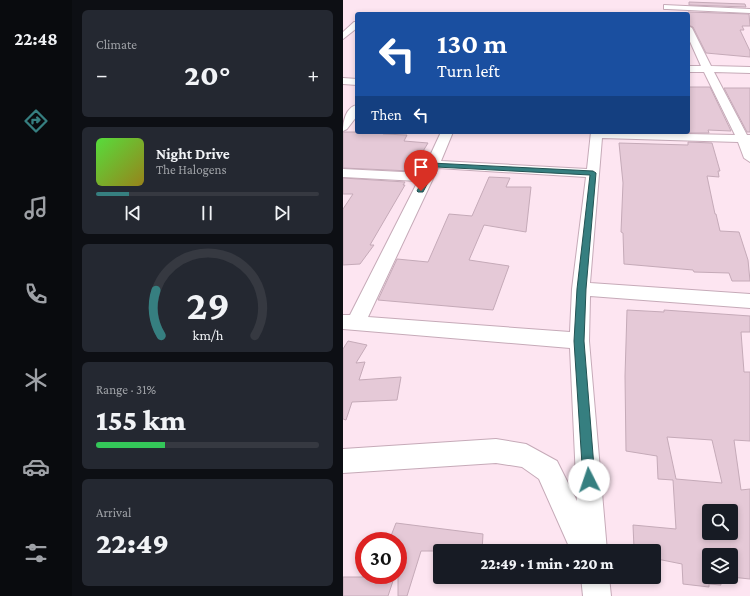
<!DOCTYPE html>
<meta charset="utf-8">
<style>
:root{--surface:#171b24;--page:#242831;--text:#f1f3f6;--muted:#9ea1a6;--line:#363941;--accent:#367f80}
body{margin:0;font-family:"Crimson Pro",serif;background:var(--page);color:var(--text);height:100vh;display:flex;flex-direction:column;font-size:15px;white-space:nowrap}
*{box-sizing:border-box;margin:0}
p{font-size:13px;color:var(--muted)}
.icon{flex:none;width:22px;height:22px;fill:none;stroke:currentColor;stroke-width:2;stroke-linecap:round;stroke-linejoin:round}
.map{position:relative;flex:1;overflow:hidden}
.side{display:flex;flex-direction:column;gap:10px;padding:10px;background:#0d0f14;width:271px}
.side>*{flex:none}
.guide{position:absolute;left:12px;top:12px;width:335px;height:122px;border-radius:4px;box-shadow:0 2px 6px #0003;background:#1a4fa0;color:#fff;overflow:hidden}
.fabs{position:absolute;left:359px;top:504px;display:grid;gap:8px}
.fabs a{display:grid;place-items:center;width:36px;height:36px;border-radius:4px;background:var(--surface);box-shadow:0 2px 6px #0003;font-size:20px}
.speed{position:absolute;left:12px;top:532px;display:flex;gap:8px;font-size:20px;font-weight:700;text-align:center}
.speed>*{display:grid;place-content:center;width:52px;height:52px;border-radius:50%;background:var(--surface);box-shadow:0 2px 6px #0003;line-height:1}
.speed .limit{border:6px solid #d22;background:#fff;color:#111}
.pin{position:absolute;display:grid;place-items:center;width:34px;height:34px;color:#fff;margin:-41px -17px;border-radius:50% 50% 50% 0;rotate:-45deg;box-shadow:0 0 4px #0007}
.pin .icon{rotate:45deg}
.me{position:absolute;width:44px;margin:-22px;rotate:356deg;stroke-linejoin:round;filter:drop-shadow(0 0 3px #0008)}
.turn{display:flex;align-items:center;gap:14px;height:84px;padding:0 16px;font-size:18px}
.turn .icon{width:52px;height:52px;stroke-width:2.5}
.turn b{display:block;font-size:28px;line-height:34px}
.then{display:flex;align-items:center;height:38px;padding:0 16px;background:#0003;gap:8px;font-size:15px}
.big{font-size:30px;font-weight:800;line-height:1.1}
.side .widget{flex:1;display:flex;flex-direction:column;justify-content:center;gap:6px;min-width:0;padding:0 14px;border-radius:6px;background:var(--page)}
.side .dial{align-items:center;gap:0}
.dial svg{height:104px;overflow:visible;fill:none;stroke:var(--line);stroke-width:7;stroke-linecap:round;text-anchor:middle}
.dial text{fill:var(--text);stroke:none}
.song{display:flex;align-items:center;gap:12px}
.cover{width:48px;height:48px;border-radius:6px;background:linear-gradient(135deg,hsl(110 70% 55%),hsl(50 70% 35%))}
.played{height:4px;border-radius:2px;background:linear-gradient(90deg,var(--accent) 15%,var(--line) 15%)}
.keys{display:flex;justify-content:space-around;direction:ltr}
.heat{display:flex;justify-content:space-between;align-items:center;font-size:22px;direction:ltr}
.charge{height:6px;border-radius:3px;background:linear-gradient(90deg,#34c759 31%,var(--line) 0)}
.trip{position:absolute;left:90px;top:544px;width:228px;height:40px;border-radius:4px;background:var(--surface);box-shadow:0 2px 6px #0003;font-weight:800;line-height:40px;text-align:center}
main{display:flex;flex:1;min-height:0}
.dock{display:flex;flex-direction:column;width:72px;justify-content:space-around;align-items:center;background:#090b0e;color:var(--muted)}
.dock .icon{width:28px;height:28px}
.dock .active{color:var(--accent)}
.dock b{font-size:18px;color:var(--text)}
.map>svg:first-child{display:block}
.building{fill:#e5c9d7;stroke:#c5aab8;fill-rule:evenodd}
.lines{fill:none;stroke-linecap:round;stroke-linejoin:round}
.street-casing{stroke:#c6aab8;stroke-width:2}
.street{fill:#fff;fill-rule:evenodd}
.route{fill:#367f80;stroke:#235353}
</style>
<main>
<nav class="dock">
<b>22:48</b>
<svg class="icon active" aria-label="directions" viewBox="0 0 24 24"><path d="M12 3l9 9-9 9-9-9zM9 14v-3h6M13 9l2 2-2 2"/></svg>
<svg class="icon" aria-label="music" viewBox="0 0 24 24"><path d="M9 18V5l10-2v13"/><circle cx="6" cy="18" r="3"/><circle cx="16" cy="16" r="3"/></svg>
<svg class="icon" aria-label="phone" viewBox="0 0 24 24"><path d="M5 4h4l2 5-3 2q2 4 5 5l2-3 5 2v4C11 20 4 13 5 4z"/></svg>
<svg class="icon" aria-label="climate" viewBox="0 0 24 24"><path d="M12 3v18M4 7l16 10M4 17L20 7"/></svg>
<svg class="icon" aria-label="car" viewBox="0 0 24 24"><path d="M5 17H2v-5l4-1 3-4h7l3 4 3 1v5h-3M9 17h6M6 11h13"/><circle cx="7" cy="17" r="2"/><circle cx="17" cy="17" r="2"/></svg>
<svg class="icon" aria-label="filters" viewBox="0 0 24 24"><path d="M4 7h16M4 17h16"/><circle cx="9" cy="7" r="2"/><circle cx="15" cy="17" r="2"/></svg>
</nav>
<section class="side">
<div class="widget"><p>Climate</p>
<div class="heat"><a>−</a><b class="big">20°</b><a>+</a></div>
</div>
<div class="widget">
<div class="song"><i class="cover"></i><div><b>Night Drive</b><p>The Halogens</p></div></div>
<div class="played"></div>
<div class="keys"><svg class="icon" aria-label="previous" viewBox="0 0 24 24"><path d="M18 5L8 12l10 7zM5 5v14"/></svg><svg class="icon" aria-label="pause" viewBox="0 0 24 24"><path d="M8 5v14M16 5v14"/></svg><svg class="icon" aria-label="next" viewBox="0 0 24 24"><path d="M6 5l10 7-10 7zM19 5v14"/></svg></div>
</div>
<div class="widget dial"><svg viewBox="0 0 100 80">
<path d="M14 69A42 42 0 1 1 86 69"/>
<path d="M14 69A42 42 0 0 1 10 34" stroke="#367f80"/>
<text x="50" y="56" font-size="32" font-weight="700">29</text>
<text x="50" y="72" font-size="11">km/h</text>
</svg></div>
<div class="widget"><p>Range · 31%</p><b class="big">155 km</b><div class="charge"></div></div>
<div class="widget"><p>Arrival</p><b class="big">22:49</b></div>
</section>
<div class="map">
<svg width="407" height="596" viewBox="0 0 407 596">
<rect width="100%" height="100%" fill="#fde5f1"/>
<g class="building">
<polygon points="346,2 402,4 403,7 346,5"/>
<polygon points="345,12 406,14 407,26 399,26 401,30 397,30 407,51 407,57 363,53 350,27 345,25"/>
<polygon points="345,87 367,87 388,131 365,130 366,133 345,133"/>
<polygon points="381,88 407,88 407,132 404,132"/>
<polygon points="0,132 42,132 40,134 64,135 61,141 85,143 68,171 0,168"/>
<polygon points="345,142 369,143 377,171 375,171 376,177 364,176 372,214 373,214 377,231 396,232 405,260 407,281 389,281 386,273 351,272 350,270 281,264 280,233 278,232 280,183 276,143 345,145"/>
<polygon points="146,177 167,178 163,187 188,187 183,232 141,225 126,260 166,266 150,310 35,300 54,259 85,262 106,214 129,216"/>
<polygon points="0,178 62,182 60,185 62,185 27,245 31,245 17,264 0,265 0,209 10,194 0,194"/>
<path d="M284,310l37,2v-2l86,6v16h-9l3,40h6v69l-16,-1 7,50 9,-1v90l-19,-2v-22h-22v22h11l1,8 -12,-1v3l-26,-3 -1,-20 -25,-5v-11h-23l-1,-23 43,4 -3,-49 -15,-1 -1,-23 -31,-5 -1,-75zM324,437l45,3 10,43 -46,-4zM366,511h22v22h-22z"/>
<polygon points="5,341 24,345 13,363 22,362 16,380 58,377 54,400 9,402 3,420 0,419 0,349"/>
<polygon points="53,523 140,534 139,551 78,551 64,596 55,596 55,541 46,541"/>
<polygon points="34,575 52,575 45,596 0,596 0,577 33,577"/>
</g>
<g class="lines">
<defs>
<g id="street">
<polygon points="321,5 407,9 407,13 324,9 321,9"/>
<polygon points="11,22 14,22 14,28 0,39 0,32"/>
<path d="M345,26l4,2 19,38 39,1v6l-36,-1 33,63h3v27l-6,-4 -6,-16 -136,-4 -12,145 160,11v14l-160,-12 -1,45 18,210h-36l-32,-72 -17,-12 -26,-4 -153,10v-24l153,-10 30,5 31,17 20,40 -7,-153 -227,-19v-14h7l68,-134 -75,-4v-8l79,4 19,-41h12l-12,29 146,8 4,-37 144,3 -31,-63h-16v-6h13l-13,-29zM95,168l148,9 -14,112 -2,43 -202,-15z"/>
<polygon points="0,78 14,79 14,85 0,84"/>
<path d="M14,105v11l-10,13 -4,2c0,-10 3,-24 14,-26z"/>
<polygon points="238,577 266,577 268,596 240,596"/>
</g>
</defs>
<use href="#street" class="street-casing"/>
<use href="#street" class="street"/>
</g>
<polygon class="route" points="88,163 250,171 253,173 243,289 241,341 252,480 251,484 246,486 242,484 240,480 231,341 234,289 247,175 93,167 80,192 75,192 74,191"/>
</svg>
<div class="fabs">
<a><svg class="icon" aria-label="search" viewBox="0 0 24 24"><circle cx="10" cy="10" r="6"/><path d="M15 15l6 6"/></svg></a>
<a><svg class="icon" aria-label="layers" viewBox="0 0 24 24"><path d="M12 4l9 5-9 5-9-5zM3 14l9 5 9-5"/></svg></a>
</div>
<div class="speed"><div class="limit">30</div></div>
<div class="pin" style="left:78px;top:191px;background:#d93025"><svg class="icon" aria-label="arrive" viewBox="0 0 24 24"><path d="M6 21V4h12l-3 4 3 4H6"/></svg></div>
<svg class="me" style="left:246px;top:480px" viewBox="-20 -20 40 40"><circle r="19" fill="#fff"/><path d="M0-13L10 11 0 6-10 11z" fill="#367f80"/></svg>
<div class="trip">22:49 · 1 min · 220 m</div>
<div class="guide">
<div class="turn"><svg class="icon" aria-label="left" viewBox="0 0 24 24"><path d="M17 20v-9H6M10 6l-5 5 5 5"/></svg><div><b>130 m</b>Turn left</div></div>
<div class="then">Then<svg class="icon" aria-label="left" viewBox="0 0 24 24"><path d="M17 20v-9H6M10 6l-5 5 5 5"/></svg></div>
</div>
</div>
</main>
